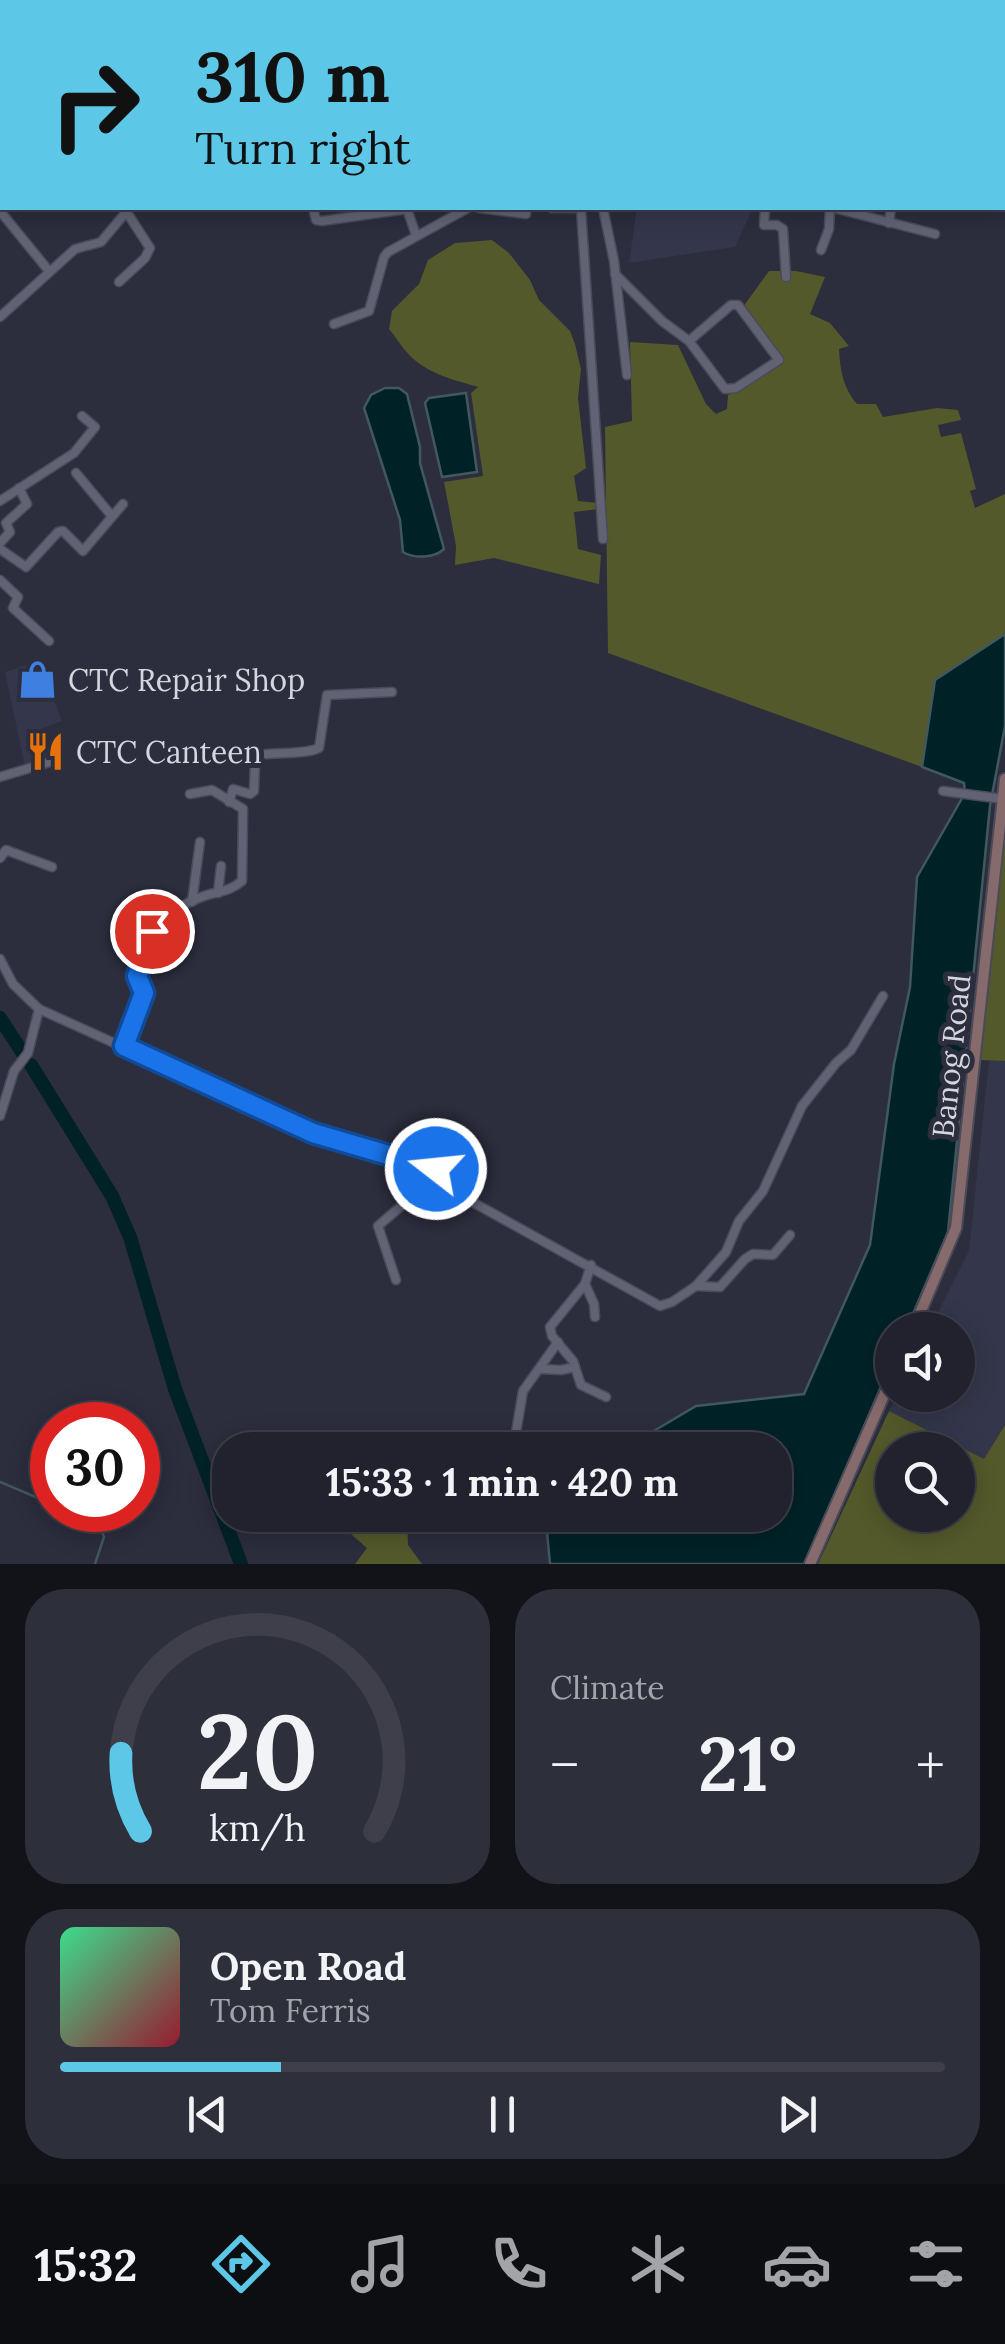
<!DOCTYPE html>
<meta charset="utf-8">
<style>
:root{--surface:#21222e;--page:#2d2f3a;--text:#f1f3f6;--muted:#a2a4aa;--line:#3e3f4a;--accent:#5dc7e8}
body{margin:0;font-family:Lora,serif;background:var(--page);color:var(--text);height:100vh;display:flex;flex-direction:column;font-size:38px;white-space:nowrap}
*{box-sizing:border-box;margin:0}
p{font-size:32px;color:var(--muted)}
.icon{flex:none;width:55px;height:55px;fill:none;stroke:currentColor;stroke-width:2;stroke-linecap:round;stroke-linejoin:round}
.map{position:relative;height:1564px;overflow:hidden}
.side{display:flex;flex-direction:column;gap:25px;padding:25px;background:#121319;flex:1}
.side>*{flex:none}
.hud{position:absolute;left:0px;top:0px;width:1005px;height:210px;box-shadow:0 5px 25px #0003,0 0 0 2px var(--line);background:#5dc7e8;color:#111;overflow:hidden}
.tools{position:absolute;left:875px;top:1312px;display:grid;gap:20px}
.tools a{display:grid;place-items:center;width:100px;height:100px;border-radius:50%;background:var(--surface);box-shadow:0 5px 25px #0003,0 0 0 2px var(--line);font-size:50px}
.speed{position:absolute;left:30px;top:1402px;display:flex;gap:20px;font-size:50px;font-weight:700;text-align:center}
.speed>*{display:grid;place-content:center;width:130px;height:130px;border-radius:50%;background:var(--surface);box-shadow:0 5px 25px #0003,0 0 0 2px var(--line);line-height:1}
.speed .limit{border:15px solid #d22;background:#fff;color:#111}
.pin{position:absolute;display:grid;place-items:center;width:85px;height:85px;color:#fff;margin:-42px;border:5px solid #fff;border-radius:50%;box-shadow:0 2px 10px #0007}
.me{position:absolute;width:110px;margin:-55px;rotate:286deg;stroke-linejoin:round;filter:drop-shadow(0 0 8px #0008)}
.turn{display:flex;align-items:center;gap:35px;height:210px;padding:0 30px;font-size:45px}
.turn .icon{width:130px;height:130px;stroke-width:2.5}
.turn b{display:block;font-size:70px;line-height:85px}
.big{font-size:75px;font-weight:700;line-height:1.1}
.side .widget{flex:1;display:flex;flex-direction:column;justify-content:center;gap:15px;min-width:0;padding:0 35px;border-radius:40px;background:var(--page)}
.side .dial{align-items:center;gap:0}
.dial svg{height:260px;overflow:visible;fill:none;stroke:var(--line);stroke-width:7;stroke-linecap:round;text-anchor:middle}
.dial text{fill:var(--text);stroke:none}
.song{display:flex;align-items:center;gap:30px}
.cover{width:120px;height:120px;border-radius:15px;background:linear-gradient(135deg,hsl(150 70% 55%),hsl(350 70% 35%))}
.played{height:10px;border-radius:5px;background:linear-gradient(90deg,var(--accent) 25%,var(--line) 25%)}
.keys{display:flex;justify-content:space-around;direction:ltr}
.heat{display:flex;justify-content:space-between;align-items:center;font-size:55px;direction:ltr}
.side .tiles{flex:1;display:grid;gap:25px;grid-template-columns:1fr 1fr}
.widget:last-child{grid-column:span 2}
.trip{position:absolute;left:212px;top:1432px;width:580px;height:100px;border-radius:40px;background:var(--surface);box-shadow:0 5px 25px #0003,0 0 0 2px var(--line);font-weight:700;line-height:100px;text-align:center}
.tabs{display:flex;height:160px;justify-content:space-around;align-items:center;background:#0d0e12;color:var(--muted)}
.tabs .icon{width:70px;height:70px}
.tabs .active{color:var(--accent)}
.tabs b{font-size:45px;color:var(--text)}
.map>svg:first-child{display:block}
.built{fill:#34364b}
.green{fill:#54592b;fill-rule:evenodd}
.water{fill:#002227;stroke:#40585e;stroke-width:2.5}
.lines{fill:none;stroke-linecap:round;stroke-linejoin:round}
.stream{stroke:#40585e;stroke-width:2.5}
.river{stroke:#002227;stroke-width:14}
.street-casing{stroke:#4a4b58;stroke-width:11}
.secondary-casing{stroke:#4a4b58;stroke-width:14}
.street{stroke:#616274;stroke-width:8}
.secondary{stroke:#876a6c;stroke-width:10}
.route-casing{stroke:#114b97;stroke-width:25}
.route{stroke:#1a73e8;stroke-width:18}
.labels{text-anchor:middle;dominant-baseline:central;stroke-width:10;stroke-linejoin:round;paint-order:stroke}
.poi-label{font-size:30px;fill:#d4d6e0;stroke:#2c2d3d;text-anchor:start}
.street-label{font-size:30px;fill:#d4d6e0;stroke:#2c2d3d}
</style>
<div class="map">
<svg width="1005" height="1564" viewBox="0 0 1005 1564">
<rect width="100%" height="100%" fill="#2c2d3d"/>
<g class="built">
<polygon points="637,208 753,208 735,247 629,263"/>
<polygon points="38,661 62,721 33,732 56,750 50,760 25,767 5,672"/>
<polygon points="989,1060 1005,1061 1005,1425 984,1460 889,1411 897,1395 958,1395 958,1330 929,1330 969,1251"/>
</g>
<g class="green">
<path d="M492,240l17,13 21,27 9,20 31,31 5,13 6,25 -3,29 8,70 -12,8 4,25 20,2 1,6 -25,3 4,37 23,6 -2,29 -105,-26 -39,7 1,-19 -12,-64 39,-6 -12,-83 7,-6c-27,-8 -55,-14 -74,-38 -5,-6 -9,-13 -15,-20l3,-18 27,-27 9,-24 27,-17z"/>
<path d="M769,271h27l29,6 -15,37 20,9 19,23 -10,3c1,21 4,39 18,55h19l7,13 54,-9 21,2 3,10 -23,5 3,12 20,-4 15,56 -6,2 5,17 30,-14v140l-70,46 -13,87 -314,-114 -3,-226 27,-6 -2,-79 48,3 28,59 10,10 11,-5 1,-14 55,-31 -40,-57z"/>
<polygon points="1005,839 1005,1061 981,1060"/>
<path d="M889,1411l95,48 21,-34v139h-187zM958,1450v65h-66v-65z"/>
<polygon points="376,1515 407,1515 408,1545 422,1564 355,1564 367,1548 351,1534"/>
</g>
<g class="water">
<path d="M385,388h14l8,6 13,53v16l24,86c-9,9 -30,10 -41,3l-3,-32 -36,-112 7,-13z"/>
<polygon points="466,393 477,472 442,477 425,403 429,398"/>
<polygon points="1005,634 1005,726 990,806 948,1232 906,1330 892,1330 892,1361 805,1564 550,1564 546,1521 551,1515 775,1515 775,1450 622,1450 696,1406 804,1394 870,1245 894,1064 910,987 917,877 965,793 964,783 922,767 935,680"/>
</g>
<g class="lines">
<g class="stream">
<polyline points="0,1482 52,1504"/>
<polyline points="66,1510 98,1523 104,1537 95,1564"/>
</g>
<g class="river">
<polyline points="0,1018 24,1055"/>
<polyline points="31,1065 112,1196 130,1237 175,1389 241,1564"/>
</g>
<defs>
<g id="street">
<polyline points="460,0 460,2"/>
<polyline points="747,0 747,2"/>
<polyline points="767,0 768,2"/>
<polyline points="791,0 791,2"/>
<polyline points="833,0 833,2"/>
<polyline points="300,2 300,0"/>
<polyline points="436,2 437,0"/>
<polyline points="624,2 625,0"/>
<polyline points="925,2 925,0"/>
<polyline points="0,41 1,36"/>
<polyline points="0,55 2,57"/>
<polyline points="0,99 2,102"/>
<polyline points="0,132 2,134"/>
<polyline points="313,208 316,220 322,221 407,209 416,235"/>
<polyline points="479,208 526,214 525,208"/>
<polyline points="552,208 583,208"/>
<polyline points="603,208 614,261 627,375"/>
<polyline points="765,208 764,225 777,225 783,229 786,277"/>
<polyline points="834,208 935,234"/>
<polyline points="581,209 603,539"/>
<polyline points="0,211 49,271"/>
<polyline points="889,223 891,208"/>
<polyline points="821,250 829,229 830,208"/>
<polyline points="615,274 662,321 689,341 725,389 736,388 779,360 738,305 731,305 689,341"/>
<polyline points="119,282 145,258 150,248 124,208"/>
<polyline points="0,317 75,249 101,242 127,211"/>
<polyline points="334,324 369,311 384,257 388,252 468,208"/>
<polyline points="76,473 111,515"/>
<polyline points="0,501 74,453 95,427 82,416"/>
<polyline points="0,543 10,532 6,523 27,504 19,488"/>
<polyline points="0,549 26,567 58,532 63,531 83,551 123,504"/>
<polyline points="0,580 18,597 13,608 49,641"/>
<polyline points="0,777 50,762"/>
<polyline points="943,791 1003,799"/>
<path d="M229,802l4,-13 17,5 4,-3 1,-29 4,-7c18,-3 44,0 60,-7l8,-53 65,-3"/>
<polyline points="0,858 6,850 52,867"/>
<polyline points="218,893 221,866"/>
<polyline points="192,902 200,842"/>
<polyline points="0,959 13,984 39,1009 313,1133 451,1170"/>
<path d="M124,1047l20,-54 -7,-17 20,-62c23,-4 27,-11 47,-18 15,-5 25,-4 38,-15l1,-72 -31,-19 -22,4"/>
<polyline points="0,1116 14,1071 28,1053 39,1009"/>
<polyline points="432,1176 456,1193 660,1306 672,1302 696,1286 726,1252 739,1221 763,1191 802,1106 836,1063 851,1050 883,996"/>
<polyline points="591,1265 585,1284 550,1327 552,1336 573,1361 581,1385 606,1397"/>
<polyline points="396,1280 378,1226 429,1182 434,1173"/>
<polyline points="585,1284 594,1304 595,1317"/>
<polyline points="696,1286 720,1287 745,1259 753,1254 773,1255 790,1235"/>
<polyline points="541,1369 561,1370 575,1367"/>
<polyline points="513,1450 523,1391 558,1342"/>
</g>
<g id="secondary">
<polyline points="913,1330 956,1228 1005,779"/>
<polyline points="810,1564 892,1377"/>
</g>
</defs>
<use href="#street" class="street-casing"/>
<use href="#secondary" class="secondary-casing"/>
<use href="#street" class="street"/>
<use href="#secondary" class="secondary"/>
</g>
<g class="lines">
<defs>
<polyline id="route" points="152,931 137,976 144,993 124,1046 313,1133 436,1169"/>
</defs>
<use href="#route" class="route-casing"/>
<use href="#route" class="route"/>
</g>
<defs>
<symbol id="shop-bare" viewBox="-9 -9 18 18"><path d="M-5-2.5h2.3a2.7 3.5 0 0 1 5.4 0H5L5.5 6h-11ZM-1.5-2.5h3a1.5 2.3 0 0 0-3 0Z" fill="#3f7fe0" stroke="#2c2d3d" stroke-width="2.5" paint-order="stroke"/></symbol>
<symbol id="restaurant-bare" viewBox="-9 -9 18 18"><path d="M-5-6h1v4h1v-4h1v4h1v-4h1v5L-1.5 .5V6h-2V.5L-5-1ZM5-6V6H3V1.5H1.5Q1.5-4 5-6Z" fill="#e8710a" stroke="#2c2d3d" stroke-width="2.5" paint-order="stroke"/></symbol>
</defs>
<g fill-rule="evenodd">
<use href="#shop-bare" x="10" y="652" width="55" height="55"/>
<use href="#restaurant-bare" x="18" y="724" width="55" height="55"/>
</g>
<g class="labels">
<g class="poi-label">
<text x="68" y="680">CTC Repair Shop</text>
<text x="76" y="752">CTC Canteen</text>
</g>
<g class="street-label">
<text transform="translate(951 1056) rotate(-84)">Banog Road</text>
</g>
</g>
</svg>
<div class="tools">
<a><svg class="icon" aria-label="sound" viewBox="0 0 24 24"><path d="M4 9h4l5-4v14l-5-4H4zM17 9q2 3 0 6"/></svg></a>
<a><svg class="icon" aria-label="search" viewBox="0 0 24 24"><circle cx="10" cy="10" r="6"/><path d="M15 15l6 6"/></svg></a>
</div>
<div class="speed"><div class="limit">30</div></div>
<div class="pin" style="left:152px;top:931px;background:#d93025"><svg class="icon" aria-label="arrive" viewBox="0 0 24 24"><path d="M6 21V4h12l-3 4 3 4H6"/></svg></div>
<svg class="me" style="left:436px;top:1169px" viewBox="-20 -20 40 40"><circle r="17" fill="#1a73e8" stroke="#fff" stroke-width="3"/><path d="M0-11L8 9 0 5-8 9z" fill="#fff"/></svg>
<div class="trip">15:33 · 1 min · 420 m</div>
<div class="hud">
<div class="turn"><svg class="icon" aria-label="right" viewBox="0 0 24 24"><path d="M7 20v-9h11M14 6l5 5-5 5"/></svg><div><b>310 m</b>Turn right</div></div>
</div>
</div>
<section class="side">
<div class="tiles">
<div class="widget dial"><svg viewBox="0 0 100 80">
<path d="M14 69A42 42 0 1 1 86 69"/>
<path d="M14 69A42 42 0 0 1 8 45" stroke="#5dc7e8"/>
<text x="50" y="56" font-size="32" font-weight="700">20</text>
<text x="50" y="72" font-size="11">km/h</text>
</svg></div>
<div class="widget"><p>Climate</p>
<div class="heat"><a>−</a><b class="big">21°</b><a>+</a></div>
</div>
<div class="widget">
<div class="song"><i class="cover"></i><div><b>Open Road</b><p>Tom Ferris</p></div></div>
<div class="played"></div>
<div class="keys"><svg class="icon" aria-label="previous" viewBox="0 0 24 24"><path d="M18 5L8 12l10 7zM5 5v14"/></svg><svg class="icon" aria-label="pause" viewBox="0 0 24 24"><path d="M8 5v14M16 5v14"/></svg><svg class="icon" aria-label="next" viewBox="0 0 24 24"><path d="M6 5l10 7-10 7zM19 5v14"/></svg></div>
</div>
</div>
</section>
<nav class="tabs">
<b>15:32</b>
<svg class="icon active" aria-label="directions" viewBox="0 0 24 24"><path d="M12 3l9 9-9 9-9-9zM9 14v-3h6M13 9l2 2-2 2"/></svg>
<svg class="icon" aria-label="music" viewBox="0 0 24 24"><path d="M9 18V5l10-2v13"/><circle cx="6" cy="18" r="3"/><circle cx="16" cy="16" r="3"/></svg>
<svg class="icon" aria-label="phone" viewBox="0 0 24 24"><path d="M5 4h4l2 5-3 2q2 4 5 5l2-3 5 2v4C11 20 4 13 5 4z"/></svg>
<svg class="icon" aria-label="climate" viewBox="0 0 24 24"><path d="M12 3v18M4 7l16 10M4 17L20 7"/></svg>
<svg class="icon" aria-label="car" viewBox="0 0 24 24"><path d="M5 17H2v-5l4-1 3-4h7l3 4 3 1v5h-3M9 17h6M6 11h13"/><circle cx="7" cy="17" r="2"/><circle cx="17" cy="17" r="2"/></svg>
<svg class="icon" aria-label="filters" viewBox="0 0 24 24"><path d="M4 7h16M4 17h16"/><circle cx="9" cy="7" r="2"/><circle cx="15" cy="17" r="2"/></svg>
</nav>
